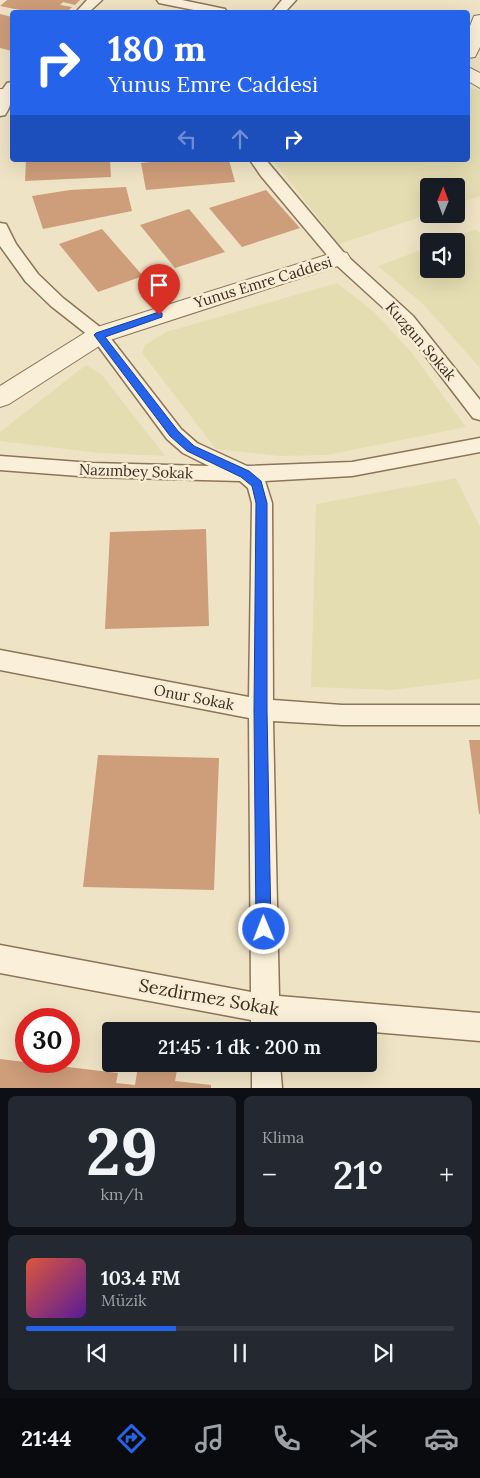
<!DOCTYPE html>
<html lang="tr">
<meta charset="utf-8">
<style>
:root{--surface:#171b24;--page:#242831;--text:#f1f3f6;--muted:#9ea1a6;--line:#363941;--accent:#2563eb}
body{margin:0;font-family:Lora,serif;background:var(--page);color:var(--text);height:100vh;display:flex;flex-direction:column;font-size:19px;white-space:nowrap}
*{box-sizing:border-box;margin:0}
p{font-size:16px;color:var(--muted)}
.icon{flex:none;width:28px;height:28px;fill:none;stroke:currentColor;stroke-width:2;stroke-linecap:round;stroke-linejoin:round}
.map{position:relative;height:1088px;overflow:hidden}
.details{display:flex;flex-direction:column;gap:8px;padding:8px;background:#0d0f14;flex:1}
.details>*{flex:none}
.top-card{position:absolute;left:10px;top:10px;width:460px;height:152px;border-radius:5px;box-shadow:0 5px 20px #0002;background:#2563eb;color:#fff;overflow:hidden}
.needle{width:32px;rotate:1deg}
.tools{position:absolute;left:420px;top:178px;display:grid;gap:10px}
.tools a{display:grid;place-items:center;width:45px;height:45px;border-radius:5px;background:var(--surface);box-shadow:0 5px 20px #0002;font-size:25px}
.speed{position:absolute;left:15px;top:1008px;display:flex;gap:10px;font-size:25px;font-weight:700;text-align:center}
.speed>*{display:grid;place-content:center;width:65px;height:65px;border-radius:50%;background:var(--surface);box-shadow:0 5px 20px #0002;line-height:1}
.speed .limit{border:8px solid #d22;background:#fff;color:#111}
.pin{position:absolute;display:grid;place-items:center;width:42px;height:42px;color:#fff;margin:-51px -21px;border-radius:50% 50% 50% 0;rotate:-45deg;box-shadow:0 0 5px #0007}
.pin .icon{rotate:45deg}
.me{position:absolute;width:55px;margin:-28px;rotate:359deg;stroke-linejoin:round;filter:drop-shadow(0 0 4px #0008)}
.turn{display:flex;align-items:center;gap:18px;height:105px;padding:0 15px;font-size:22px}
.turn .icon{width:65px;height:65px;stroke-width:2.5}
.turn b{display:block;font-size:35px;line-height:42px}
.lanes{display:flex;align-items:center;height:48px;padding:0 15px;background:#0003;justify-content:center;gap:25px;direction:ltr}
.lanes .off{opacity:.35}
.big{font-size:38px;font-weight:600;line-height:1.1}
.details .card{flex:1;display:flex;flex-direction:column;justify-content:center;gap:8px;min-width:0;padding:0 18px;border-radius:8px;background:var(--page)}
.details .dial{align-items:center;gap:0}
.dial b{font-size:65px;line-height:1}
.song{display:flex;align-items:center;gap:15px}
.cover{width:60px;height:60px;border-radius:8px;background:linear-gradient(135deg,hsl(10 70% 55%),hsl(270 70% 35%))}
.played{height:5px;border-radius:2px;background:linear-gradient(90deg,var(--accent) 35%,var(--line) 35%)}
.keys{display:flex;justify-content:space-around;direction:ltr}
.heat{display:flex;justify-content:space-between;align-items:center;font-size:28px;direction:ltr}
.details .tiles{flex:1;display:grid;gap:8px;grid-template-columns:1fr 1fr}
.card:last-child{grid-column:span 2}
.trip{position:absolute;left:102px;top:1022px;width:275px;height:50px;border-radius:5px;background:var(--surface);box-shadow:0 5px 20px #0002;font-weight:600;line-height:50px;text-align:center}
.tab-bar{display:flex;height:80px;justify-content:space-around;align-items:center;background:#090b0e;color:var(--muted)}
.tab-bar .icon{width:35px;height:35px}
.tab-bar .on{color:var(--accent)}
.tab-bar b{font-size:22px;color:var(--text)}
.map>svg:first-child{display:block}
.farmland{fill:#e5ddb2}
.building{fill:#ce9d7a}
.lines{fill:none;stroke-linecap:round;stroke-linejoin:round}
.minor-casing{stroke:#8b745a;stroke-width:3}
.tertiary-casing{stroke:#8b745a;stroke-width:2}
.minor{fill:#faf0d9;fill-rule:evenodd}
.tertiary{fill:#faf0d9;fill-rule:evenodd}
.route{fill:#2563eb;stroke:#184099}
.labels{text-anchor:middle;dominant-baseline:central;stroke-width:5;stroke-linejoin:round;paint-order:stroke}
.street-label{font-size:15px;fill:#3b2c1f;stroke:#f7edd5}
.near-street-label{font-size:18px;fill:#3b2c1f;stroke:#f7edd5}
</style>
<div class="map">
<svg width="480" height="1088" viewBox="0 0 480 1088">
<rect width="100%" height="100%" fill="#efe3c5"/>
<g class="farmland">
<polygon points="468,88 480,90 480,196 456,204 456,186 429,186 429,214 339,244 273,160 468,160"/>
<polygon points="476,229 480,233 480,368 425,306 378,266 429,247 429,269 456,269 456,241 444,241"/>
<polygon points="337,283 374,312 412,353 466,427 327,455 279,456 216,449 142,353 145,345 166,332"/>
<polygon points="86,365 102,375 165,456 98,453 0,441 0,432"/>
<polygon points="456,478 480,527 480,679 392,690 311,687 316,504"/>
</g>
<g class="building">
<polygon points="7,0 80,0 75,5 63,2 60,5 72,7 67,12 30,12 0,6"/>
<polygon points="0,14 12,17 12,51 0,48"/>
<polygon points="26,160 110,160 111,177 25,181"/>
<polygon points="170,160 229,160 235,182 146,190 141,163"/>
<polygon points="126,187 132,211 43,229 32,196 70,190"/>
<polygon points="266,190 300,228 242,247 209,208"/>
<polygon points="189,209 225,252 175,268 140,225"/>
<polygon points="102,229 143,276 98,292 59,244"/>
<polygon points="206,529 209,626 105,629 110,532"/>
<polygon points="469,740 480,740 480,814 479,814"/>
<polygon points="98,755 219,758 214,890 83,887"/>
<polygon points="0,1059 118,1073 116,1083 135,1085 138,1066 177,1070 175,1081 211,1085 211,1088 0,1088"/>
</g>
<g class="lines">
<defs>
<g id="minor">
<polygon points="87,0 102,0 89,12 76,12"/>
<polygon points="157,0 182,0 225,9 227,12 204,12 159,3"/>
<polygon points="282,0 296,0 285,12 272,12"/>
<path d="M12,82c1,11 0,23 -7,33l-5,1v-23l7,-10z"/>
<polygon points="250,160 266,160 345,254 413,316 480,400 480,420 473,418 401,324 333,262 261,176"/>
<polygon points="0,223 6,224 16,244 38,274 63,298 105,331 181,429 197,443 247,466 352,462 480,438 480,452 352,476 265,481 272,503 273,700 342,705 480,705 480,725 342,725 273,721 279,996 480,1013 480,1041 279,1024 279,1031 251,1031 251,1020 0,973 0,945 251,992 249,718 0,670 0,650 249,697 252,503 248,488 240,481 92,477 0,470 0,456 92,463 209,466 183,453 167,439 93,339 51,306 26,282 0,246"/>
<polygon points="252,1064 280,1064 282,1088 252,1088"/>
</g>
<g id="tertiary">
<polygon points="480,15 480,47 475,57 468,58 468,31 474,16"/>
<polygon points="468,67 480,73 480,88 468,81"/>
<rect x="0" y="89" width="12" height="12"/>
<polygon points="339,251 347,253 350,258 347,263 107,341 9,404 0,407 0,386 91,329"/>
</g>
</defs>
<use href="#minor" class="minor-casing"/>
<use href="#tertiary" class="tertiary-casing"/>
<use href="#minor" class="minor"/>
<use href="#tertiary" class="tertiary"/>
</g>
<polygon class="route" points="159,312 162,313 162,317 105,337 178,431 194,446 249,471 261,481 267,503 267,710 271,929 269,934 264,936 258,934 256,929 254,710 256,503 252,486 241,477 187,451 170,436 94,335 96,333"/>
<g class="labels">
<g class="street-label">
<text transform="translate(263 282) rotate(-17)">Yunus Emre Caddesi</text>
<text transform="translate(421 341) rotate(49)">Kuzgun Sokak</text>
<text transform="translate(136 471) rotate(2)">Nazımbey Sokak</text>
<text transform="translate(194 697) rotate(11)">Onur Sokak</text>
</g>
<g class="near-street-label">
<text transform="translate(209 997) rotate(10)">Sezdirmez Sokak</text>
</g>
</g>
</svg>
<div class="tools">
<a><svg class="needle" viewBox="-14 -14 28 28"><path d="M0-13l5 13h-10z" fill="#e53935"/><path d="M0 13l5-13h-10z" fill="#9ea1a6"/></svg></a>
<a><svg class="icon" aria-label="sound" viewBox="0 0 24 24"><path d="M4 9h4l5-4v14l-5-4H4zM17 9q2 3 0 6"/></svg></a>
</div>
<div class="speed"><div class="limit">30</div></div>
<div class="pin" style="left:159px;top:315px;background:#d93025"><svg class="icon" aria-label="arrive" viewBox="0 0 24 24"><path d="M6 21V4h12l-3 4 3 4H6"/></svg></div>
<svg class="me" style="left:264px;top:929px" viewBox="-20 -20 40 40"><circle r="17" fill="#2563eb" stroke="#fff" stroke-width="3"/><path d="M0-11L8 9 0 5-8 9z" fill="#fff"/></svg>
<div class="trip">21:45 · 1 dk · 200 m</div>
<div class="top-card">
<div class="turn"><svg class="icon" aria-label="right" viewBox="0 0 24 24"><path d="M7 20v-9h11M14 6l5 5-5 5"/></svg><div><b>180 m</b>Yunus Emre Caddesi</div></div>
<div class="lanes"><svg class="icon off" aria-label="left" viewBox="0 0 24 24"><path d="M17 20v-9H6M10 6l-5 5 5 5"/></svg><svg class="icon off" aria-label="ahead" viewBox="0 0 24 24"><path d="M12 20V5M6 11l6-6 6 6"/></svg><svg class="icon" aria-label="right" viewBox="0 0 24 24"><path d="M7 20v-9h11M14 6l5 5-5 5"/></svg></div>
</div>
</div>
<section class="details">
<div class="tiles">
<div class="card dial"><b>29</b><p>km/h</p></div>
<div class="card"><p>Klima</p>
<div class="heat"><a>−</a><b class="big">21°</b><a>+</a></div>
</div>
<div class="card">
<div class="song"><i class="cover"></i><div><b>103.4 FM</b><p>Müzik</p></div></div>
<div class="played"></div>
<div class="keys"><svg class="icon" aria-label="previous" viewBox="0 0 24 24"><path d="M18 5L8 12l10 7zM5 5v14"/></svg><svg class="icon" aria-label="pause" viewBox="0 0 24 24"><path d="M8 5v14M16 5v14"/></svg><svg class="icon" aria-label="next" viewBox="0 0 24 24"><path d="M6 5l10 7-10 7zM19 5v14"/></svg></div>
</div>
</div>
</section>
<nav class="tab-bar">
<b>21:44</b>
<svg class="icon on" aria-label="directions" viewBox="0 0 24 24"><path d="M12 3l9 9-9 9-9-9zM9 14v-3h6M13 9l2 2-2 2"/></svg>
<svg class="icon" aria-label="music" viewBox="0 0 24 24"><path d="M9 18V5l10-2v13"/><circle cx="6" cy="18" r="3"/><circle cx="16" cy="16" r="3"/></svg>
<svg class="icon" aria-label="phone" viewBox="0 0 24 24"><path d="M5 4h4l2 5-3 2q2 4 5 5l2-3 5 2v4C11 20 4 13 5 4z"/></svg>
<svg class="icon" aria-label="climate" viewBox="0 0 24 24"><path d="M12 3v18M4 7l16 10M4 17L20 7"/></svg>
<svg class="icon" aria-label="car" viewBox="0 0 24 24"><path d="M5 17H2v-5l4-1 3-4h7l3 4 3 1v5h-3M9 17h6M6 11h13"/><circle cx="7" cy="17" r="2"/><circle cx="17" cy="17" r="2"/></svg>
</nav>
